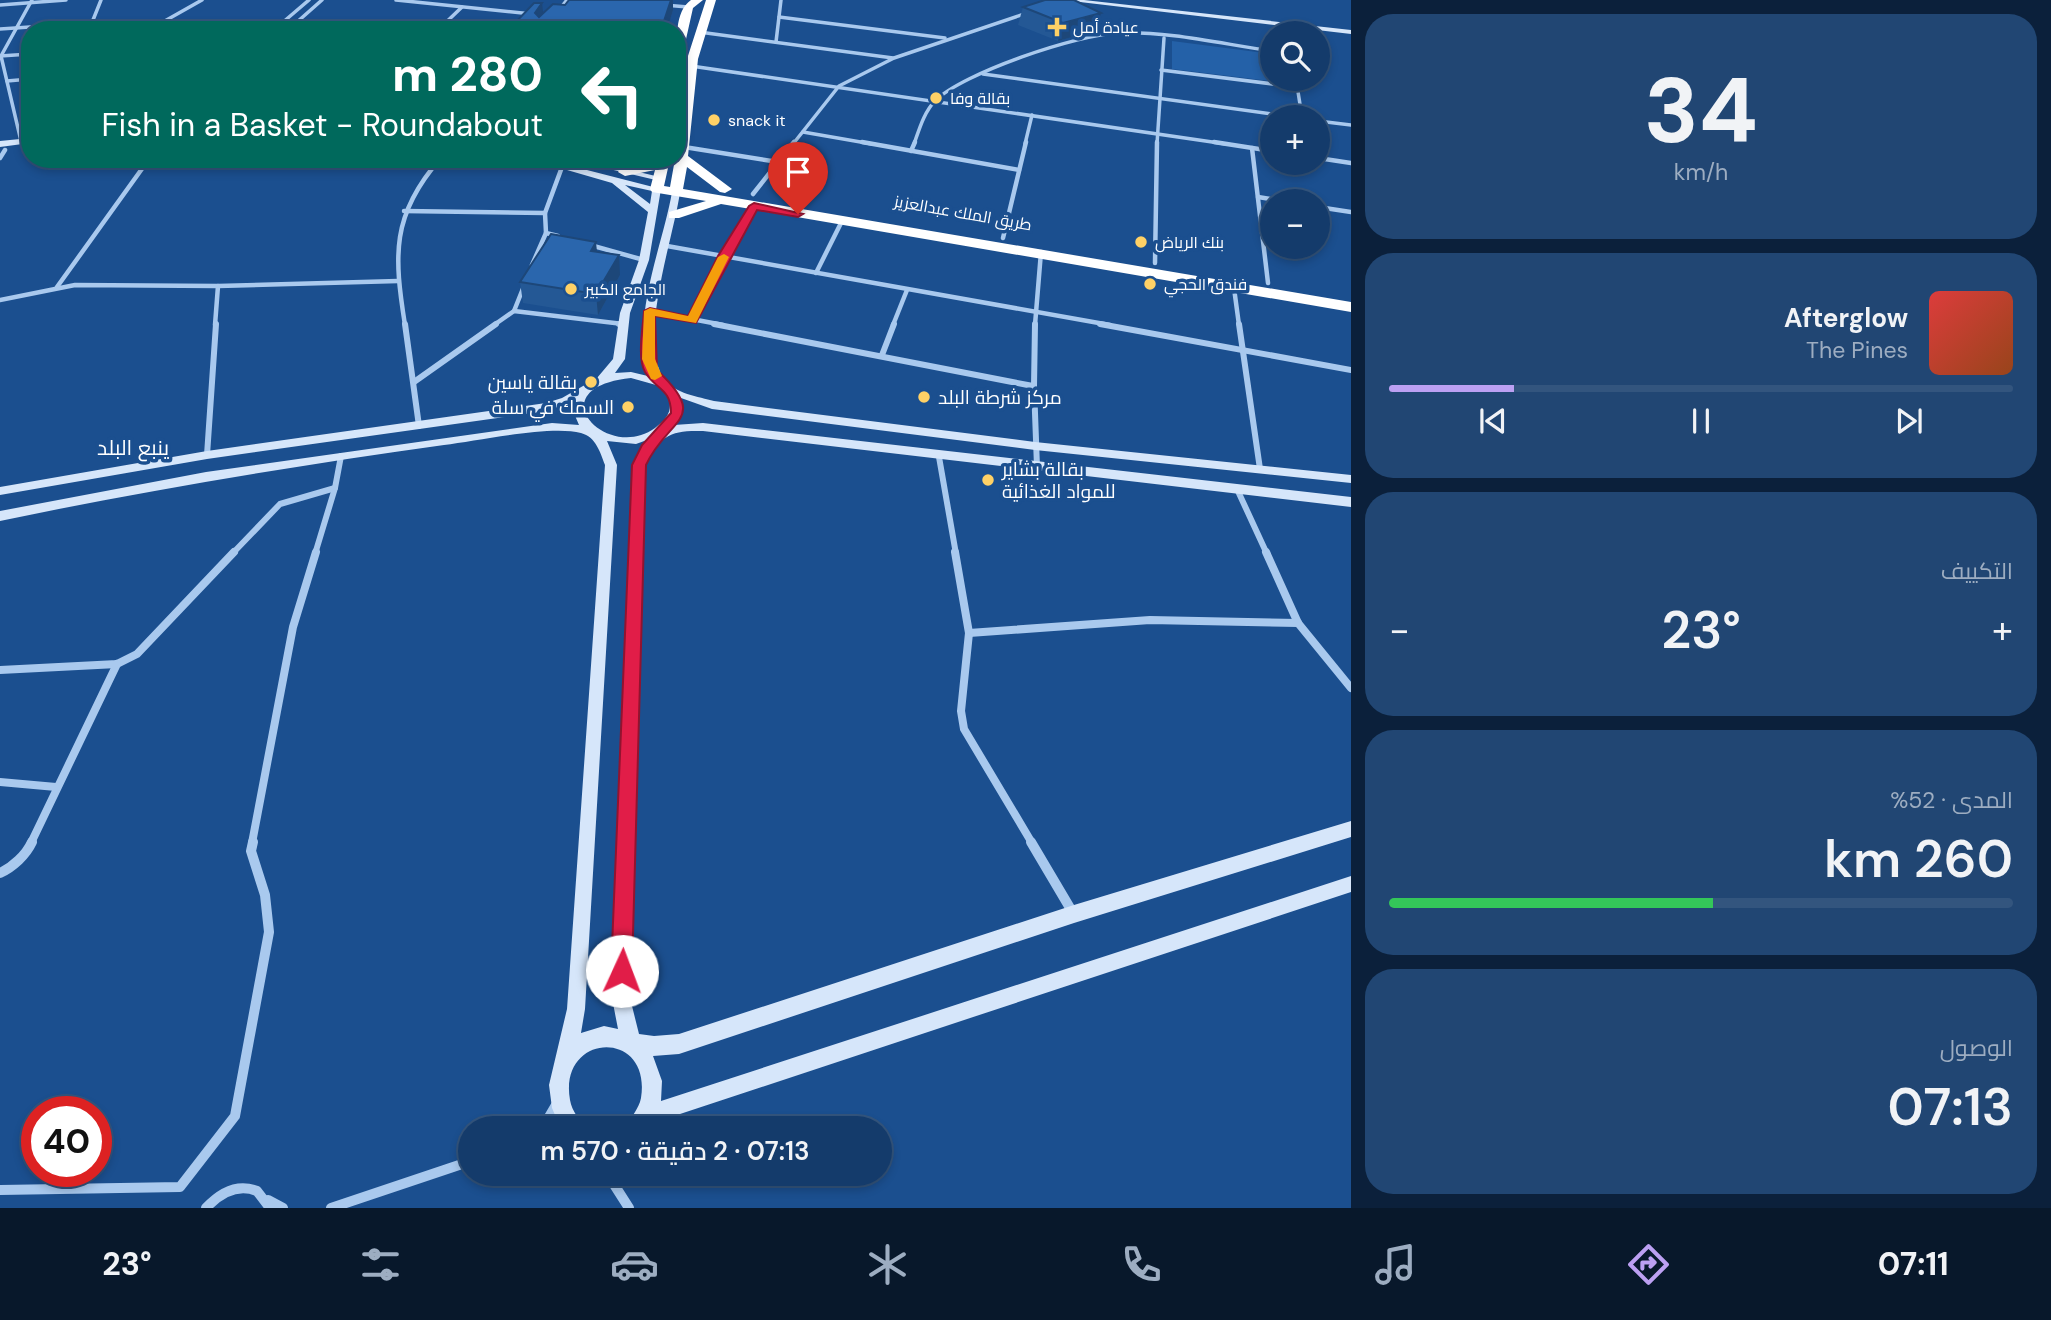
<!DOCTYPE html>
<html lang="ar">
<meta charset="utf-8">
<style>
:root{--surface:#143b6b;--page:#214673;--text:#f1f3f6;--muted:#9dadc1;--line:#33557e;--accent:#bca0f2}
body{margin:0;font-family:"DM Sans",Cairo,sans-serif;background:var(--page);color:var(--text);direction:rtl;height:100vh;display:flex;flex-direction:column;font-size:26px;white-space:nowrap}
*{box-sizing:border-box;margin:0}
p{font-size:23px;color:var(--muted)}
.icon{flex:none;width:38px;height:38px;fill:none;stroke:currentColor;stroke-width:2;stroke-linecap:round;stroke-linejoin:round}
.map{position:relative;flex:1;overflow:hidden;direction:ltr}
.drawer{display:flex;flex-direction:column;gap:14px;padding:14px;background:#0b203b;width:700px}
.drawer>*{flex:none}
.hud{position:absolute;left:21px;top:21px;width:665px;height:147px;border-radius:28px;box-shadow:0 4px 10px #0003,0 0 0 2px var(--line);direction:rtl;background:#00695c;color:#fff;overflow:hidden}
.buttons{position:absolute;left:1260px;top:21px;display:grid;gap:14px}
.buttons a{display:grid;place-items:center;width:70px;height:70px;border-radius:50%;background:var(--surface);box-shadow:0 4px 10px #0003,0 0 0 2px var(--line);font-size:35px}
.speed{position:absolute;left:21px;top:1096px;display:flex;gap:14px;font-size:35px;font-weight:700;text-align:center}
.speed>*{display:grid;place-content:center;width:91px;height:91px;border-radius:50%;background:var(--surface);box-shadow:0 4px 10px #0003,0 0 0 2px var(--line);line-height:1}
.speed .limit{border:10px solid #d22;background:#fff;color:#111}
.pin{position:absolute;display:grid;place-items:center;width:60px;height:60px;color:#fff;margin:-72px -30px;border-radius:50% 50% 50% 0;rotate:-45deg;box-shadow:0 0 7px #0007}
.pin .icon{rotate:45deg}
.me{position:absolute;width:77px;margin:-38px;rotate:2deg;stroke-linejoin:round;filter:drop-shadow(0 0 5px #0008)}
.turn{display:flex;align-items:center;gap:24px;height:147px;padding:0 28px;font-size:32px}
.turn .icon{width:91px;height:91px;stroke-width:2.5}
.turn b{display:block;font-size:49px;line-height:60px}
.big{font-size:52px;font-weight:600;line-height:1.1}
.drawer .widget{flex:1;display:flex;flex-direction:column;justify-content:center;gap:10px;min-width:0;padding:0 24px;border-radius:28px;background:var(--page)}
.drawer .dial{align-items:center;gap:0}
.dial b{font-size:91px;line-height:1}
.song{display:flex;align-items:center;gap:21px}
.cover{width:84px;height:84px;border-radius:10px;background:linear-gradient(135deg,hsl(0 70% 55%),hsl(20 70% 35%))}
.played{height:7px;border-radius:4px;background:linear-gradient(90deg,var(--accent) 20%,var(--line) 20%)}
.keys{display:flex;justify-content:space-around;direction:ltr}
.heat{display:flex;justify-content:space-between;align-items:center;font-size:38px;direction:ltr}
.charge{height:10px;border-radius:5px;background:linear-gradient(90deg,#34c759 52%,var(--line) 0)}
.trip{position:absolute;left:458px;top:1116px;width:434px;height:70px;border-radius:35px;background:var(--surface);box-shadow:0 4px 10px #0003,0 0 0 2px var(--line);font-weight:600;line-height:70px;text-align:center;direction:rtl}
.dock{display:flex;height:112px;justify-content:space-around;align-items:center;background:#08182b;color:var(--muted)}
.dock .icon{width:49px;height:49px}
.dock .active{color:var(--accent)}
.dock b{font-size:32px;color:var(--text)}
main{display:flex;flex:1;min-height:0}
.map>svg:first-child{display:block}
.green{fill:#2461a8}
.lines{fill:none;stroke-linecap:round;stroke-linejoin:round}
.street-far4{stroke:#a9c9ee;stroke-width:3.5}
.street-far3{stroke:#a9c9ee;stroke-width:4.5}
.street-far2{stroke:#a9c9ee;stroke-width:6}
.street-far1{stroke:#a9c9ee;stroke-width:8}
.street{stroke:#a9c9ee;stroke-width:10}
.secondary{fill:#d6e6fa;fill-rule:evenodd}
.highway{fill:#fff;fill-rule:evenodd}
.wall{fill:#245895}
.shaded-wall{fill:#1d4779}
.building{fill:#2a66ad;stroke:#1d4779;stroke-width:2}
.route{fill:#e11d48;stroke:#92132f;stroke-width:2}
.slow{fill:#f59e0b}
.poi-dot{fill:#ffd166;stroke:#1b4f8f;stroke-width:2.5}
.labels{text-anchor:middle;dominant-baseline:central;stroke-width:7;stroke-linejoin:round;paint-order:stroke}
.far-poi-label{font-size:16px;fill:#fff;stroke:#1b4f8f;text-anchor:start}
.far-street-label{font-size:16px;fill:#fff;stroke:#1b4f8f}
.poi-label{font-size:19px;fill:#fff;stroke:#1b4f8f;text-anchor:end}
.neighbourhood-label{font-size:21px;fill:#fff;stroke:#1b4f8f}
</style>
<main>
<section class="drawer">
<div class="widget dial"><b>34</b><p>km/h</p></div>
<div class="widget">
<div class="song"><i class="cover"></i><div><b>Afterglow</b><p>The Pines</p></div></div>
<div class="played"></div>
<div class="keys"><svg class="icon" aria-label="previous" viewBox="0 0 24 24"><path d="M18 5L8 12l10 7zM5 5v14"/></svg><svg class="icon" aria-label="pause" viewBox="0 0 24 24"><path d="M8 5v14M16 5v14"/></svg><svg class="icon" aria-label="next" viewBox="0 0 24 24"><path d="M6 5l10 7-10 7zM19 5v14"/></svg></div>
</div>
<div class="widget"><p>التكييف</p>
<div class="heat"><a>−</a><b class="big">23°</b><a>+</a></div>
</div>
<div class="widget"><p>المدى · 52%</p><b class="big">260 km</b><div class="charge"></div></div>
<div class="widget"><p>الوصول</p><b class="big">07:13</b></div>
</section>
<div class="map">
<svg width="1351" height="1208" viewBox="0 0 1351 1208">
<rect width="100%" height="100%" fill="#1b4f8f"/>
<polygon class="green" points="1172,41 1272,54 1272,79 1286,79 1287,83 1172,69"/>
<g class="lines">
<g class="street-far4">
<polyline points="396,0 532,14"/>
<polyline points="0,5 66,0"/>
<polyline points="664,5 688,7"/>
<polyline points="558,11 567,0"/>
<polyline points="779,17 945,38"/>
<polyline points="163,22 202,0"/>
<polyline points="1284,25 1286,33"/>
<polyline points="0,29 90,23 278,27"/>
<polyline points="275,29 309,0"/>
<polyline points="89,30 101,0"/>
<polyline points="288,30 322,0"/>
<polyline points="438,30 462,7"/>
<polyline points="699,32 893,58"/>
<polyline points="776,42 781,0"/>
<polyline points="0,56 30,54"/>
<polyline points="691,66 1226,144"/>
<polyline points="1161,70 1297,87"/>
<polyline points="983,74 1294,117"/>
<polyline points="1296,79 1302,117"/>
<polyline points="7,81 30,79"/>
<polyline points="1318,121 1351,125"/>
<polyline points="803,132 872,144"/>
<polyline points="21,141 1,56 32,0"/>
<polyline points="793,144 839,86 894,58 1030,12"/>
<path d="M914,144c5,-14 10,-32 21,-43 27,-28 144,-67 183,-68 51,-2 104,11 154,18"/>
<polyline points="1025,144 1032,115"/>
<polyline points="1157,144 1164,38"/>
</g>
<g class="street-far3">
<polyline points="862,142 1019,170"/>
<polyline points="1214,142 1272,151"/>
<polyline points="684,147 778,162"/>
<polyline points="1252,148 1268,283"/>
<polyline points="911,151 915,142"/>
<polyline points="0,158 5,150"/>
<polyline points="1318,158 1351,163"/>
<polyline points="753,194 794,142"/>
<polyline points="1258,197 1283,201"/>
<polyline points="1318,207 1351,212"/>
<polyline points="404,211 545,213 546,233 558,236"/>
<polyline points="545,213 562,167"/>
<polyline points="1003,238 1026,142"/>
<polyline points="590,245 644,260"/>
<polyline points="667,246 1110,325"/>
<polyline points="1155,263 1157,142"/>
<polyline points="532,265 546,233"/>
<polyline points="816,273 842,221"/>
<polyline points="57,287 149,159"/>
<polyline points="1234,288 1239,325"/>
<polyline points="0,300 75,285 218,286 398,281"/>
<polyline points="514,311 524,286"/>
<polyline points="650,311 723,325"/>
<polyline points="692,320 724,256 754,206"/>
<polyline points="215,325 218,286"/>
<path d="M405,325c-11,-69 -14,-110 35,-166"/>
<polyline points="494,325 514,311 623,324"/>
<polyline points="893,325 907,290"/>
<polyline points="1035,325 1041,252"/>
</g>
<g class="street-far2">
<polyline points="405,324 419,426"/>
<polyline points="619,324 623,324"/>
<polyline points="714,324 1033,386"/>
<polyline points="1035,324 1034,386 1037,467"/>
<polyline points="1100,324 1351,370"/>
<polyline points="1239,324 1260,469"/>
<polyline points="882,355 894,324"/>
<polyline points="414,382 496,324"/>
<polyline points="207,455 216,324"/>
<polyline points="939,457 956,554"/>
<polyline points="1237,489 1267,554"/>
<polyline points="232,554 280,504 335,488"/>
<polyline points="315,554 335,488 341,456"/>
</g>
<g class="street-far1">
<polyline points="955,552 969,633 961,711 964,729 1032,843"/>
<polyline points="1266,552 1298,623 1351,688"/>
<polyline points="969,633 1150,620 1298,623"/>
<polyline points="0,670 117,664 137,654 234,552"/>
<polyline points="0,782 56,787"/>
<polyline points="31,843 117,664"/>
<polyline points="252,843 293,627 316,552"/>
</g>
<g class="street">
<polyline points="1031,842 1073,913"/>
<path d="M0,873c13,-6 26,-18 32,-31"/>
<polyline points="542,1129 556,1105"/>
<polyline points="612,1174 615,1186 629,1208"/>
<polyline points="0,1190 180,1187 235,1116 269,932 265,895 251,851 253,842"/>
<polyline points="268,1200 283,1208"/>
<path d="M206,1208c14,-15 31,-25 51,-17l13,17"/>
<polyline points="331,1208 471,1161"/>
</g>
<g class="secondary">
<polygon points="1063,0 1084,0 1351,30 1351,34"/>
<polygon points="30,138 30,143 0,147 0,141"/>
<path d="M529,159h15l117,30 -12,71 -19,53 -5,46 -10,14 16,-1 21,5c-25,-51 11,-131 20,-185l4,-3 4,3c-6,45 -44,151 -15,188 9,13 34,17 49,21l321,41 316,33v8l-316,-33 -323,-41 -31,-11 2,11 -9,16 29,-2 648,74v10l-648,-76c-32,-1 -43,4 -58,34l-15,533 9,36 15,2 25,-2 395,-129 277,-84v16l-277,86 -395,131 -26,2 9,25 -1,20 690,-225v16l-674,223 -25,14h-24l-1,-3c4,-10 12,-17 14,-28 11,-70 -83,-66 -71,2 2,12 10,19 14,29h-23l-9,-21 -3,-23 18,-76 38,-544c-5,-13 -9,-28 -24,-32 -31,-8 -103,8 -137,12 -149,21 -297,45 -444,76v-10l206,-39 346,-49 27,2 -6,-14 1,-10 -27,10 -340,48 -207,36v-8l207,-36 339,-48 16,-5 35,-20 16,-19 7,-46 19,-53 9,-48 -36,-29zM625,185l27,6 -2,13zM631,378l25,7 13,11c3,16 -1,22 -14,32 -48,35 -119,-40 -24,-50zM647,440l-14,25 -21,533 6,31 -14,-3 -23,7 4,-24 32,-544 -10,-24 29,3z"/>
<polygon points="567,159 584,159 664,178 660,181"/>
</g>
<g class="highway">
<path d="M691,0h12l-10,8 -11,49 -5,3c0,-19 -3,-48 14,-60z"/>
<polygon points="706,0 716,0 698,59 688,156 732,189 725,193 720,192 687,167 683,189 1351,302 1351,312 721,204 679,218 669,218 669,212 706,201 652,192 650,189 655,170 625,176 618,172 620,169 657,162 658,159 670,159 664,186 670,187 675,159 677,159 687,59"/>
</g>
</g>
<g class="wall">
<polygon points="569,0 673,0 673,10 667,30 513,30 513,25 565,5"/>
<polygon points="1023,7 1096,30 1058,41 1018,25"/>
<polygon points="597,251 620,275 598,315 523,303 520,282"/>
</g>
<g class="shaded-wall">
<polygon points="671,0 673,0 673,10 667,30 661,30"/>
<polygon points="542,3 544,20 535,13"/>
<polygon points="1101,13 1096,30 1058,41 1063,23"/>
<polygon points="596,242 598,262 591,251"/>
<polygon points="619,255 620,275 598,315 596,294"/>
</g>
<g class="building">
<polygon points="569,0 671,0 661,30 553,30 513,25 534,3 542,3 535,13 539,17 553,4 565,5"/>
<polygon points="1045,0 1074,0 1101,13 1063,23 1023,7"/>
<polygon points="551,234 596,242 591,251 619,255 596,294 520,282"/>
</g>
<path class="route" d="M754,203l49,11 -5,3 -41,-7 -61,113 -41,-7 2,54c54,51 11,47 -11,95l-14,506 -3,8 -7,3 -7,-3 -4,-8 21,-506 10,-20 29,-32c0,-25 -15,-23 -26,-41 -8,-15 -2,-44 -1,-61l6,-3 38,8 30,-60 31,-50z"/>
<polygon class="slow" points="724,254 729,257 696,323 655,316 655,359 662,376 655,380 651,379 642,359 644,311 650,308 688,316 718,257"/>
<g class="poi-dot">
<path d="M1053.5 16.5h7v7h7v7h-7v7h-7v-7h-7v-7h7z"/>
<circle cx="936" cy="98" r="7"/>
<circle cx="714" cy="120" r="7"/>
<circle cx="1141" cy="242" r="7"/>
<circle cx="1150" cy="284" r="7"/>
<circle cx="571" cy="289" r="7"/>
<circle cx="591" cy="382" r="7"/>
<circle cx="924" cy="397" r="7"/>
<circle cx="628" cy="407" r="7"/>
<circle cx="988" cy="480" r="7"/>
</g>
<g class="labels">
<g class="far-poi-label">
<text x="1073" y="27">عيادة أمل</text>
<text x="950" y="98">بقالة وفا</text>
<text x="728" y="120">snack it</text>
<text x="1155" y="242">بنك الرياض</text>
<text x="1164" y="284">فندق الحجي</text>
<text x="585" y="289">الجامع الكبير</text>
</g>
<g class="far-street-label">
<text transform="translate(963 213) rotate(10)">طريق الملك عبدالعزيز</text>
</g>
<g class="poi-label">
<text x="577" y="382">بقالة ياسين</text>
<text x="938" y="397" text-anchor="start">مركز شرطة البلد</text>
<text x="614" y="407">السمك في سلة</text>
<text x="1002" y="469" text-anchor="start">بقالة بشاير<tspan x="1002" dy="22">للمواد الغذائية</tspan></text>
</g>
<g class="neighbourhood-label">
<text x="133" y="448">ينبع البلد</text>
</g>
</g>
</svg>
<div class="buttons">
<a><svg class="icon" aria-label="search" viewBox="0 0 24 24"><circle cx="10" cy="10" r="6"/><path d="M15 15l6 6"/></svg></a>
<a>+</a>
<a>−</a>
</div>
<div class="speed"><div class="limit">40</div></div>
<div class="pin" style="left:798px;top:214px;background:#d93025"><svg class="icon" aria-label="arrive" viewBox="0 0 24 24"><path d="M6 21V4h12l-3 4 3 4H6"/></svg></div>
<svg class="me" style="left:622px;top:971px" viewBox="-20 -20 40 40"><circle r="19" fill="#fff"/><path d="M0-13L10 11 0 6-10 11z" fill="#e11d48"/></svg>
<div class="trip">07:13 · 2 دقيقة · 570 m</div>
<div class="hud">
<div class="turn"><svg class="icon" aria-label="left" viewBox="0 0 24 24"><path d="M17 20v-9H6M10 6l-5 5 5 5"/></svg><div><b>280 m</b>Fish in a Basket - Roundabout</div></div>
</div>
</div>
</main>
<nav class="dock">
<b>07:11</b>
<svg class="icon active" aria-label="directions" viewBox="0 0 24 24"><path d="M12 3l9 9-9 9-9-9zM9 14v-3h6M13 9l2 2-2 2"/></svg>
<svg class="icon" aria-label="music" viewBox="0 0 24 24"><path d="M9 18V5l10-2v13"/><circle cx="6" cy="18" r="3"/><circle cx="16" cy="16" r="3"/></svg>
<svg class="icon" aria-label="phone" viewBox="0 0 24 24"><path d="M5 4h4l2 5-3 2q2 4 5 5l2-3 5 2v4C11 20 4 13 5 4z"/></svg>
<svg class="icon" aria-label="climate" viewBox="0 0 24 24"><path d="M12 3v18M4 7l16 10M4 17L20 7"/></svg>
<svg class="icon" aria-label="car" viewBox="0 0 24 24"><path d="M5 17H2v-5l4-1 3-4h7l3 4 3 1v5h-3M9 17h6M6 11h13"/><circle cx="7" cy="17" r="2"/><circle cx="17" cy="17" r="2"/></svg>
<svg class="icon" aria-label="filters" viewBox="0 0 24 24"><path d="M4 7h16M4 17h16"/><circle cx="9" cy="7" r="2"/><circle cx="15" cy="17" r="2"/></svg>
<b>23°</b>
</nav>
